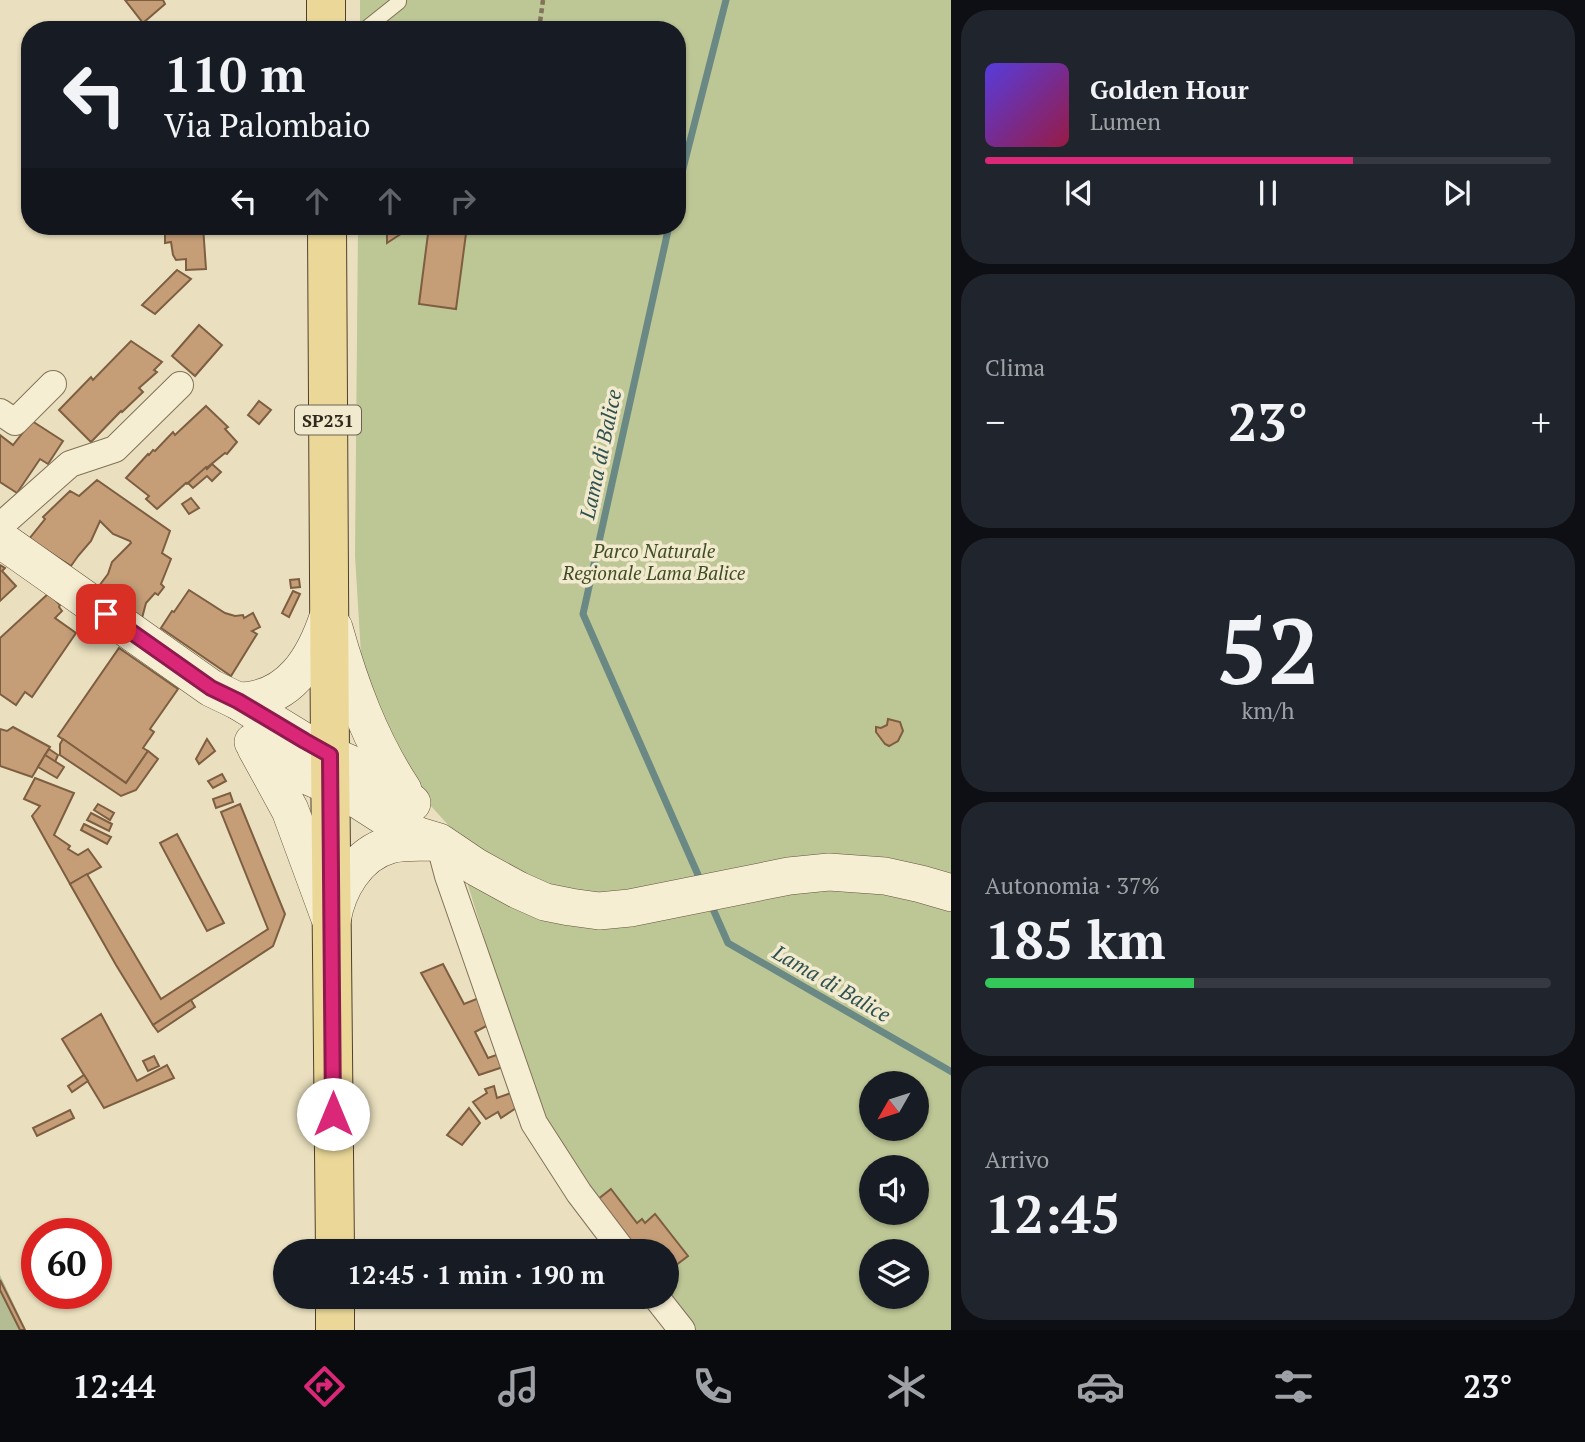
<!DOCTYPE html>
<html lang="it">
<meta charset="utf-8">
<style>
:root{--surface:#171b24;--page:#20242c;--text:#f1f3f6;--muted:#9ea1a6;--line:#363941;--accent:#db2777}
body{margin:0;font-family:"PT Serif",serif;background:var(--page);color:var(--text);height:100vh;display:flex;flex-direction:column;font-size:26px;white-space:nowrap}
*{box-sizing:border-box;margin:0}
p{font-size:23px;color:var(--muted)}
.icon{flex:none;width:38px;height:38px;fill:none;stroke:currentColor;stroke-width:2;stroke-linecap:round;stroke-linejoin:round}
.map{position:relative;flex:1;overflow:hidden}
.panel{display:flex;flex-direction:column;gap:10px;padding:10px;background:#0d0f14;width:634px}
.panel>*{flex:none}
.banner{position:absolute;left:21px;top:21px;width:665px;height:214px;border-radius:28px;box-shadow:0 2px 5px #0004;background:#171b24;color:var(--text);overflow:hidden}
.needle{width:46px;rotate:231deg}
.controls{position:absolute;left:859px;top:1071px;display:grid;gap:14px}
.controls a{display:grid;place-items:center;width:70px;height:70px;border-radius:50%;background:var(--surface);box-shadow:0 2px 5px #0004;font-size:35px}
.speed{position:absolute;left:21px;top:1218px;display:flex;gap:14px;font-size:35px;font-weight:700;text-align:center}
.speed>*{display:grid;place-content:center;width:91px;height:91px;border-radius:50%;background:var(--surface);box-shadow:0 2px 5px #0004;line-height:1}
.speed .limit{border:10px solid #d22;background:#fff;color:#111}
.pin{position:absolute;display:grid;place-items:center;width:60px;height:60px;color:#fff;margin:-30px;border-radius:14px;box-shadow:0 4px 10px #0006}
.me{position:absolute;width:77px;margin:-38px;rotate:0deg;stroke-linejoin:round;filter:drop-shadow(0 0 5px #0008)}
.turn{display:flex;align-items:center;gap:24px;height:147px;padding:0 28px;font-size:32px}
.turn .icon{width:91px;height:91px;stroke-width:2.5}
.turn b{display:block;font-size:49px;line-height:60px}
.lanes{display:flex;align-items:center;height:66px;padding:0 28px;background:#0003;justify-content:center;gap:35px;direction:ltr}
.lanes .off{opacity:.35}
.big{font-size:52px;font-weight:700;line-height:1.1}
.panel .card{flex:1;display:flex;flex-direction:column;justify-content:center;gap:10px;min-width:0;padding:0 24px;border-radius:28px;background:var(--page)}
.panel .dial{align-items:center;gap:0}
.dial b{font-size:91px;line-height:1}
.song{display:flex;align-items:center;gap:21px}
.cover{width:84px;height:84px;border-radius:10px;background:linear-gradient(135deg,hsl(250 70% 55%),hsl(340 70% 35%))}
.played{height:7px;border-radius:4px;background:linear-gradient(90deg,var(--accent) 65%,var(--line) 65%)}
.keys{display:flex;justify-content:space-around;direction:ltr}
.heat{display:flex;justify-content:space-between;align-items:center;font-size:38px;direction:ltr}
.charge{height:10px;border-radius:5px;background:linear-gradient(90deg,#34c759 37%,var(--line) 0)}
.trip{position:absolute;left:273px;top:1239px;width:406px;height:70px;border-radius:35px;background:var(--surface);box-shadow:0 2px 5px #0004;font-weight:700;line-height:70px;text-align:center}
.dock{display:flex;height:112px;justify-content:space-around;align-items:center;background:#090b0e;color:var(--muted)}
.dock .icon{width:49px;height:49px}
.dock .on{color:var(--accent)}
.dock b{font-size:32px;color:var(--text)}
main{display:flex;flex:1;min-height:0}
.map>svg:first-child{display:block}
.green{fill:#bdc695;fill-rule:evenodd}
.cemetery{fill:#b3bc93}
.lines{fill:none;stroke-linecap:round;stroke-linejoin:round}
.stream{stroke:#6a8984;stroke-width:7}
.building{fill:#c59e78;stroke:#7e5e41;stroke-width:2}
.lane-casing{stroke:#817259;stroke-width:16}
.street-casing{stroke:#817259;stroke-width:28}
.secondary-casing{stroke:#63533c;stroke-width:38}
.primary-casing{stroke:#4f402d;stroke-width:40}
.path{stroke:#817259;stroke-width:4.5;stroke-dasharray:5 3.5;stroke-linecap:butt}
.lane{stroke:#f6eed2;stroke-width:14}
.street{stroke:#f6eed2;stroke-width:26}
.secondary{stroke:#f6eed2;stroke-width:37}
.primary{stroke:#ebd899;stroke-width:38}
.route-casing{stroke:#8e194d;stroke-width:18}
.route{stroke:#db2777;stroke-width:12}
.labels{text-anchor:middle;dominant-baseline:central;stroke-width:7;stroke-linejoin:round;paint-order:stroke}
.shield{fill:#f2eace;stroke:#6c6251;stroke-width:2}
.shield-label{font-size:18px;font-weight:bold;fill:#32281c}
.park-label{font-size:19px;font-style:italic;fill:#3f4d24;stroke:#f2eace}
.water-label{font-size:21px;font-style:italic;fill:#2d5050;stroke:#f2eace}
</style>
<main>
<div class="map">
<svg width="952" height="1330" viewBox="0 0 952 1330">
<rect width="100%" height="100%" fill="#eae0bf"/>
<path class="green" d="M360,0h591v1330h-261l-23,-33v-46h-36l-84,-110 -97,-314 -49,-54 -39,-102 -7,-115 3,-330h319v-196h-317zM872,1083h45v46h-45zM872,1167h45v46h-45zM872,1251h45v46h-45z"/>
<polygon class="cemetery" points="0,1275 26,1330 0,1330"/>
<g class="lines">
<g class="stream">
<polyline points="677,192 726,0"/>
<polyline points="669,226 583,614 699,877"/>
<polyline points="713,909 728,943 952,1072"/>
</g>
</g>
<g class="building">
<polygon points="125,0 163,0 165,4 143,23"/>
<polygon points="152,226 203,226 206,269 186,270 186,259 176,260 173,255 171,242 165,243 165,233 156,233"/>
<polygon points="221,226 273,226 273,231 221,230"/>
<polygon points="387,226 413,226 387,243"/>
<polygon points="429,226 467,226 456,309 419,304"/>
<polygon points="177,270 191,279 155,314 142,305"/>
<polygon points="199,325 222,345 195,376 172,356"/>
<polygon points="131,341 162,362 154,370 157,372 139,388 143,392 122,412 121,411 91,442 59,410 91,377 93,380"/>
<polygon points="259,401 271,410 259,424 248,415"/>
<polygon points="206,406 228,427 225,429 237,442 227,454 225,453 187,484 186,483 157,509 146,499 149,496 126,478 148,454 149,455 153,450 155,451 173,432 175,435"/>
<polygon points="32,421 63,441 48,464 40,459 17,493 0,482 0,435 13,445"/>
<polygon points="212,464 221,472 212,481 207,476 193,488 188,483 206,467 207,469"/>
<polygon points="97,480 170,531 162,553 171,559 161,584 164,587 158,595 155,593 146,603 142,618 99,586 108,574 112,562 131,543 130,541 113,534 100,521 91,541 78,556 71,566 29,539 45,519 43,517 70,491 79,496"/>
<polygon points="191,498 199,508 189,514 182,504"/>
<polygon points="0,565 5,568 2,571 16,586 0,601"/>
<polygon points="299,579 300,587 291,588 290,580"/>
<polygon points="189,590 225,613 235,616 243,615 244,618 253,613 260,627 252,631 257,634 231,676 161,628 172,611 174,612"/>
<polygon points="293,591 300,594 289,617 282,613"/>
<polygon points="49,593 60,605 59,607 62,611 55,618 76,633 32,697 25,692 16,705 0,694 0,638"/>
<polygon points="119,648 178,689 150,729 154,732 143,748 148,751 126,783 58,736"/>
<polygon points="888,719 900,722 903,731 898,741 889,746 885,744 876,732 876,727 881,728 887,725"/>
<polygon points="13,727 50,747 32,777 0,766 0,729 7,731"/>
<polygon points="63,739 126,783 148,751 158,759 136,790 121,796 60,755 60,744"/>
<polygon points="207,739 215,751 199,764 196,759"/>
<polygon points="49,749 58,755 55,762 45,755"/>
<polygon points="45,755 64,767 57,778 38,767"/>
<polygon points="222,774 226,781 213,788 208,781"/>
<polygon points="35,778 74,793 54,835 70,846 68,849 78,855 88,849 101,867 70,884 32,816 40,806 24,799"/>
<polygon points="230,793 233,802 216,808 213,799"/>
<polygon points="98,804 114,813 110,820 94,810"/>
<polygon points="240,804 285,914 273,946 153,1025 116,965 70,884 87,874 161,999 268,929 221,812"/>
<polygon points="91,813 112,824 109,831 87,820"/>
<polygon points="84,824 111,837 107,844 81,830"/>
<polygon points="177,834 224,923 207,931 160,843"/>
<polygon points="443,964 464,1004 479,998 490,1024 475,1032 488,1058 499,1054 503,1067 479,1075 421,973"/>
<polygon points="191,1000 195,1007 158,1032 153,1025"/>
<polygon points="101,1014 137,1081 167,1065 174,1078 104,1108 62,1039"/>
<polygon points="154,1056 159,1066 148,1071 143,1061"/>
<polygon points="84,1075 88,1081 72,1092 68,1086"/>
<polygon points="494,1086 497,1098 511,1093 516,1108 501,1118 498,1112 486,1119 473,1102 487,1093 485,1089"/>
<polygon points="469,1108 480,1123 462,1145 447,1135"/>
<polygon points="70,1110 74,1118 37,1136 33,1128"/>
<polygon points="611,1189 637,1223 642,1219 645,1223 655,1214 688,1256 667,1272 667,1251 637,1251 597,1200"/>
<polygon points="0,1280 25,1330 20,1330 0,1290"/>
</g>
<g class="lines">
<defs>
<polyline id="lane" points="364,30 399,2 399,0"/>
<g id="street">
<polyline points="0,412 15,422 53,384"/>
<polyline points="0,526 70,464 115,449 180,385"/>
<polyline points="439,842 448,876 534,1123 579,1193 623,1251"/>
<polyline points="656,1297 682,1330"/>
</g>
<g id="secondary">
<polyline points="0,539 211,688 238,701 305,742 330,755 380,777 412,803"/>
<path d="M334,628c16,57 36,112 69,162"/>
<path d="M238,701c52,0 77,-43 91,-87"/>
<polyline points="253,742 270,756 285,766 349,794 399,826 419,836 439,842 476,867 518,890 545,902 570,907 599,911 630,908 789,876 829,872 885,876 921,884 952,893"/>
<polyline points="256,748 290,810 329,916"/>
<path d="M332,921c5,-32 25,-67 58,-76 14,-4 30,-2 44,-3"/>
</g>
<g id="primary">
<polyline points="326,0 326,30"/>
<polyline points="327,226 330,755 335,1251"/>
<polyline points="335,1297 335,1330"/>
</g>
</defs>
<use href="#lane" class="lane-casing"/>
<use href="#street" class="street-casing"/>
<use href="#secondary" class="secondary-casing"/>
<use href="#primary" class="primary-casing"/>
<polyline class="path" points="539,30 543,0"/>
<use href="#lane" class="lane"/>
<use href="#street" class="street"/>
<use href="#secondary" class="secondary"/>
<use href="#primary" class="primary"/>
</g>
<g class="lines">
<defs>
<polyline id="route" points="106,614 211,688 238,701 305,741 330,755 333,1114"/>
</defs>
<use href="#route" class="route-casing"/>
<use href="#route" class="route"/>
</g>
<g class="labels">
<rect class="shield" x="295" y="405.5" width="66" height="29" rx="5"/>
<g class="shield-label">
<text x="328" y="420">SP231</text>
</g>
<g class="park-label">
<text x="654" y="550">Parco Naturale<tspan x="654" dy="22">Regionale Lama Balice</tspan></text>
</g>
<g class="water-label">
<text transform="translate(600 454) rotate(-78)">Lama di Balice</text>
<text transform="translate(832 983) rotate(30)">Lama di Balice</text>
</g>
</g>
</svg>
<div class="controls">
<a><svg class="needle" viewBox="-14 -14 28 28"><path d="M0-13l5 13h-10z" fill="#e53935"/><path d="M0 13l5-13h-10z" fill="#9ea1a6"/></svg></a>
<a><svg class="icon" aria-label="sound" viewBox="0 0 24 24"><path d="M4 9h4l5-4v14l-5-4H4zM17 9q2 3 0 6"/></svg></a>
<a><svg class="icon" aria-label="layers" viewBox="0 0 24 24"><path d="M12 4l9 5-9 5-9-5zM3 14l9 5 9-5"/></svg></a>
</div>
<div class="speed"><div class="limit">60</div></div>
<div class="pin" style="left:106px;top:614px;background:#d93025"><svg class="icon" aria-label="arrive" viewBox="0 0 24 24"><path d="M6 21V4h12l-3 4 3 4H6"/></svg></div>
<svg class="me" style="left:333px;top:1114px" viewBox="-20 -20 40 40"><circle r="19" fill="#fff"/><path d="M0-13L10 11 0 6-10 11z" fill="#db2777"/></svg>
<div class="trip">12:45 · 1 min · 190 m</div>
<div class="banner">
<div class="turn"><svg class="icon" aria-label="left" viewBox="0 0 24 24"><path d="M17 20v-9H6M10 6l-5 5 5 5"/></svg><div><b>110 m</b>Via Palombaio</div></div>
<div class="lanes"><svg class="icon" aria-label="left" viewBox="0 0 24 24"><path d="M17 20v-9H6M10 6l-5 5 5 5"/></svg><svg class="icon off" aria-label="ahead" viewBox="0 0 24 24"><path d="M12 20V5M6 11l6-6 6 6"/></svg><svg class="icon off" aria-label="ahead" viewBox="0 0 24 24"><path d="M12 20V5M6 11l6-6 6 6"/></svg><svg class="icon off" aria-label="right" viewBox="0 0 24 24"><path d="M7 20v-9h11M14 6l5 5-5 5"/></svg></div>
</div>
</div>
<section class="panel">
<div class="card">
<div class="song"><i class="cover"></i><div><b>Golden Hour</b><p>Lumen</p></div></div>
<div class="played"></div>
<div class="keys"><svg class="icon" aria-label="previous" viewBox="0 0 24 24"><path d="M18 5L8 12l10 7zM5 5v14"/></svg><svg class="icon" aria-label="pause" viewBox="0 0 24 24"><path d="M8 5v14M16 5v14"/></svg><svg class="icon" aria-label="next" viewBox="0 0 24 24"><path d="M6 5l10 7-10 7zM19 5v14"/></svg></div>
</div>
<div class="card"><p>Clima</p>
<div class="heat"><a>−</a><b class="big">23°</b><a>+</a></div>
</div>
<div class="card dial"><b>52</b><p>km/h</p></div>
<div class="card"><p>Autonomia · 37%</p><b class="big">185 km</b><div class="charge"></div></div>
<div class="card"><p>Arrivo</p><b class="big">12:45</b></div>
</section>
</main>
<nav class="dock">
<b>12:44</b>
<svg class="icon on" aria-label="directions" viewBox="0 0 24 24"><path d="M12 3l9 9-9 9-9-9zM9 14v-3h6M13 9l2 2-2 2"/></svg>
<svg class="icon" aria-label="music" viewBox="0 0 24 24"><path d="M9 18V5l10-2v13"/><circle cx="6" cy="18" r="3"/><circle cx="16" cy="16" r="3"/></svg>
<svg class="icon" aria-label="phone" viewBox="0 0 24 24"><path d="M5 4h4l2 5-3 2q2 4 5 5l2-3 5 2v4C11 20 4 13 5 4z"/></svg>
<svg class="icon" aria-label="climate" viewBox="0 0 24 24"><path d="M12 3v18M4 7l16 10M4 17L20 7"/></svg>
<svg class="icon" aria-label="car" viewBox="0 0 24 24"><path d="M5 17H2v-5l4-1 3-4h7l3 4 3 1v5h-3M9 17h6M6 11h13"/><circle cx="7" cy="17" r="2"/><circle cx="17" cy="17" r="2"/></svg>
<svg class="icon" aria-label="filters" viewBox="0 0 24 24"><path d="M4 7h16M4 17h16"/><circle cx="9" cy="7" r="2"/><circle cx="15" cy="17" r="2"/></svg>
<b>23°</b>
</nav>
